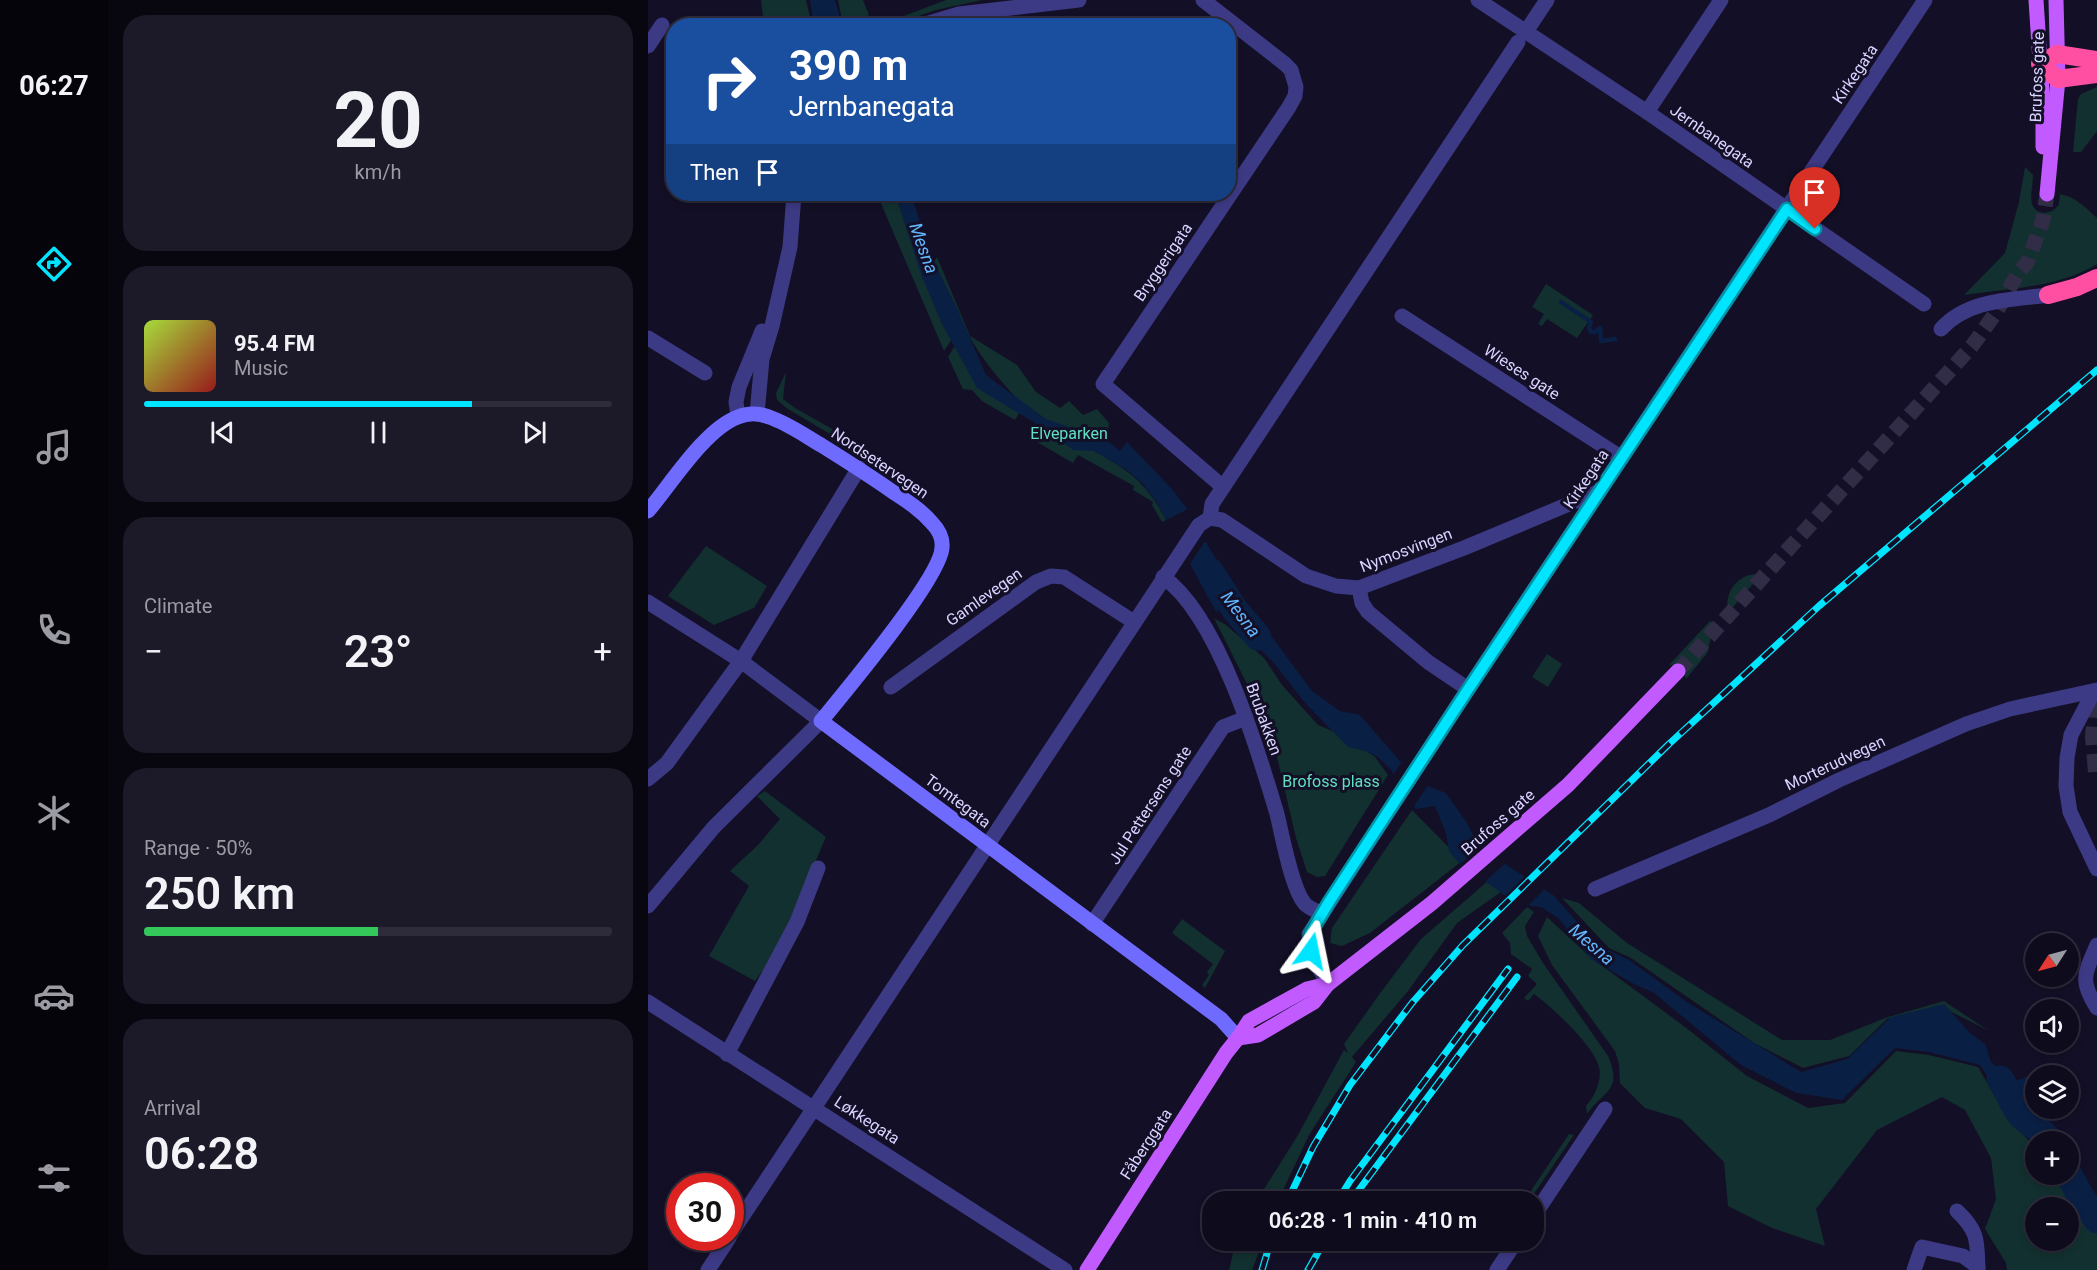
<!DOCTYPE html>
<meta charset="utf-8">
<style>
:root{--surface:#0e0b1c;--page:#1c1929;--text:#f1f3f6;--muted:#9b9ba3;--line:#2e2b3b;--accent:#00e5ff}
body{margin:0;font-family:Roboto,sans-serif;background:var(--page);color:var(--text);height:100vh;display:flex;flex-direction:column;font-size:22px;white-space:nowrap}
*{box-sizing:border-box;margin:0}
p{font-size:20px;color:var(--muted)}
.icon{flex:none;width:33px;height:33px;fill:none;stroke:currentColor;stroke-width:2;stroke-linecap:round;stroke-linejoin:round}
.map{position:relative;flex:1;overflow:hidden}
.side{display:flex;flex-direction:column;gap:15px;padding:15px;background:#08060f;width:540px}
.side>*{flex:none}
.hud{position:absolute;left:18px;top:18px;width:570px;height:183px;border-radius:24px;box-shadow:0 3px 9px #0003,0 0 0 2px var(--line);background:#1a4fa0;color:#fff;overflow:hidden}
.needle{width:39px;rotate:234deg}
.tools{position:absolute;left:1377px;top:933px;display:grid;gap:12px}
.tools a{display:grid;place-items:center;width:54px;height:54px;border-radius:50%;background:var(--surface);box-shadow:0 3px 9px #0003,0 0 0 2px var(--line);font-size:30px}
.speed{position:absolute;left:18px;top:1173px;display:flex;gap:12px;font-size:30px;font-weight:700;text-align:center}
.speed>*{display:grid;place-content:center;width:78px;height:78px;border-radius:50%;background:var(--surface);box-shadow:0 3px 9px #0003,0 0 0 2px var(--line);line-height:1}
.speed .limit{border:9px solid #d22;background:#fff;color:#111}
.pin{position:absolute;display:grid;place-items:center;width:51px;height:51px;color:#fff;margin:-62px -26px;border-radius:50% 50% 50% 0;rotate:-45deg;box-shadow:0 0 6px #0007}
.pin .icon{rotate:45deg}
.me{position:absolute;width:66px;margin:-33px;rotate:12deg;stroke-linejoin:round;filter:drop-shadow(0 0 4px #0008)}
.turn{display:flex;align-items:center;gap:21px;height:126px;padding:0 24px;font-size:27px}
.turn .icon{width:78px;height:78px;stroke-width:2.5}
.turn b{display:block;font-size:42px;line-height:51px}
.then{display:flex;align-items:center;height:57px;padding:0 24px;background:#0003;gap:12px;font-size:22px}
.big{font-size:45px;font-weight:600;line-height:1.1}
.side .widget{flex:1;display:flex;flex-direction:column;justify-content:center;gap:9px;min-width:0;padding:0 21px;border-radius:24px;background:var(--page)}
.side .dial{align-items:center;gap:0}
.dial b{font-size:78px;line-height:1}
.song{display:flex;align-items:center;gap:18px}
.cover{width:72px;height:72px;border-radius:9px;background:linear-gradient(135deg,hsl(80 70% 55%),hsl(0 70% 35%))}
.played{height:6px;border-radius:3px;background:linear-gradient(90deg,var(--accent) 70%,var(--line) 70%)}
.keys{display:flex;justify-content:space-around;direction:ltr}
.heat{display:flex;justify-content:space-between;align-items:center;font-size:33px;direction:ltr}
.charge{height:9px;border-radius:4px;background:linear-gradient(90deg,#34c759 50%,var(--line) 0)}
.trip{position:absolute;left:554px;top:1191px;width:342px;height:60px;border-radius:24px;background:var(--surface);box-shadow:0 3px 9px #0003,0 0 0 2px var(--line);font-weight:600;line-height:60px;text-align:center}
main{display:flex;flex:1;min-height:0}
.menu{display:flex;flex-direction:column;width:108px;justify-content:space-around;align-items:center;background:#06040b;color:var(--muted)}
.menu .icon{width:42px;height:42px}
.menu .current{color:var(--accent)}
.menu b{font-size:27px;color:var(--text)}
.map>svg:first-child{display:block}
.green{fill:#12302f;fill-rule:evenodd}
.water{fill:#0a1f44}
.pier{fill:#130f26}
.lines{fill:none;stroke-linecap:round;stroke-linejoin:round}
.stream{stroke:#0a1f44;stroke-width:4.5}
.river{stroke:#0a1f44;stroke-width:27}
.primary-tunnel{stroke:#312d47;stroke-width:15;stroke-dasharray:15 8;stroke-linecap:butt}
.highway-tunnel{stroke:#312d47;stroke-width:18;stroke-dasharray:18 9;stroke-linecap:butt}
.street{stroke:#3d3a85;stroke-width:15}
.secondary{stroke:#6f6bff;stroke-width:15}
.primary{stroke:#c25bff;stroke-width:15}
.highway{stroke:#ff4fa3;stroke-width:18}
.rail-casing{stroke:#00e5ff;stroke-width:7}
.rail{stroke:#130f26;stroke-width:4.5;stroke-dasharray:14;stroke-linecap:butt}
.route-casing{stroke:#0095a6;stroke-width:15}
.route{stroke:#00e5ff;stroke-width:10}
.labels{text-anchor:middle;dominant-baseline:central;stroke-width:6;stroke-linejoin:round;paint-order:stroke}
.street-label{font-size:16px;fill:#d9d4ff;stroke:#130f26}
.park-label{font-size:16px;fill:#5fe0c0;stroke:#130f26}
.water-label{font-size:18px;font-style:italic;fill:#62b6ff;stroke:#130f26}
</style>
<main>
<nav class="menu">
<b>06:27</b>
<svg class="icon current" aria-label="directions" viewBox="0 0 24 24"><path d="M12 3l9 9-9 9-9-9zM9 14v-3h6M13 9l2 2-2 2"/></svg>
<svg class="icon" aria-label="music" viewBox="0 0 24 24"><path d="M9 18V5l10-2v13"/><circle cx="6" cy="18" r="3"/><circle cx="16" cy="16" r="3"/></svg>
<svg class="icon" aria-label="phone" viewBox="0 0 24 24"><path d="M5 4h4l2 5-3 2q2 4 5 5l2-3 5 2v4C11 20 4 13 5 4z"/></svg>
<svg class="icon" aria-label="climate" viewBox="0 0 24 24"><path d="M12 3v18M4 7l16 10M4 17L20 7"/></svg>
<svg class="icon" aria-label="car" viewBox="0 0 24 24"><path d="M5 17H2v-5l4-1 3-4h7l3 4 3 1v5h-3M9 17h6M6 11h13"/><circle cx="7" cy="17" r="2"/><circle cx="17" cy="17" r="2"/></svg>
<svg class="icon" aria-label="filters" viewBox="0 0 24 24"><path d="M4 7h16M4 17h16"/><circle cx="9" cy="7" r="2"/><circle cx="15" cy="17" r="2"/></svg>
</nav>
<section class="side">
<div class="widget dial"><b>20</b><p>km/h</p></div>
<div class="widget">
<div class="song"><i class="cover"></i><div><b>95.4 FM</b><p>Music</p></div></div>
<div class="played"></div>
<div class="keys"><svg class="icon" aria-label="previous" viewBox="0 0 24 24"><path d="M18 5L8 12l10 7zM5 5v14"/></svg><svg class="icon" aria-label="pause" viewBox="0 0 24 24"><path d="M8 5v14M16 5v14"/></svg><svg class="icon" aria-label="next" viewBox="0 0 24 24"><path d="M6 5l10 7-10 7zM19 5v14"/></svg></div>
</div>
<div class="widget"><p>Climate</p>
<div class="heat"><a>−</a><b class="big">23°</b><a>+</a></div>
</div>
<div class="widget"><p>Range · 50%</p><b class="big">250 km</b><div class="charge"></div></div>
<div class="widget"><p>Arrival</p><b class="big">06:28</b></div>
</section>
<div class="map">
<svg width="1449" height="1270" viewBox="0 0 1449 1270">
<rect width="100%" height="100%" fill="#130f26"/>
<g class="green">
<polygon points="113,0 158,0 164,25 116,25"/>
<polygon points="190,0 215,0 221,15 199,25 195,25"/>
<polygon points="298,0 334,0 288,10 245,25 232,25"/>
<polygon points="428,16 446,16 440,25 340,25"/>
<polygon points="1449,87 1449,131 1433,152 1425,152 1430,99 1433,94"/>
<path d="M1377,167l8,8c0,8 -3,21 -1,29 4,12 21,11 27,0 0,-1 1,-9 1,-10 16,3 26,14 37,24v46c-38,24 -89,24 -133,31l41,-42 14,-51z"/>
<polygon points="229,194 250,194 304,339 296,351"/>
<path d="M289,257l33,79 47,29 19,27 24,16 9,-7 14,14 14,-6 12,14 -2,16 -14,5 1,7c36,20 53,32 72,69l-4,2 -10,-17 1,-3 -20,-12 1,-4 -56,-31 -5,8 -36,-21 8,-13 -26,-16 -4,7 -33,-19 -10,-11 -9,-1 -15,-32 10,-16 26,39 42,29c-16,-18 -32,-35 -45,-54 -20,-29 -32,-62 -47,-93z"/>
<polygon points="898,284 945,315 929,338 899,319 894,326 890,324 896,314 884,307"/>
<polygon points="138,372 135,399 147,408 211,444 209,450 140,409 129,400 128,393"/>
<polygon points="58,546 119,586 106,608 66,625 20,596"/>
<path d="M1101,575l8,-1 2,3 -31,36c-3,-18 4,-32 21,-38z"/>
<polygon points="566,618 578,625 616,658 634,685 670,725 696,736 727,757 740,775 677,876 669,877 659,872 648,838 629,757 621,747 605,696"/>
<path d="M1062,621l2,1 1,4 -5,26 -22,27c-2,-8 -8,-14 -17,-14z"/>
<polygon points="899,654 914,664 900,687 884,677"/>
<polygon points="117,791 178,837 128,953 107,981 61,956 101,886 82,871 110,845 132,819 109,796"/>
<polygon points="764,810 814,861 722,933 694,946 682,943 684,928"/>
<polygon points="841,880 860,887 809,923 760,991 704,1057 708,1062 661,1135 630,1201 608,1202 650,1135 696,1050 700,1053 696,1044 733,992 773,939"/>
<polygon points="914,898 931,903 979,943 1134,1040 1182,1040 1240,1017 1296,1001 1341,1031 1294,1007 1239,1019 1201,1056 1155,1068 1106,1043 983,958 961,948"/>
<path d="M879,907l7,5 -9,14 2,10 16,27 65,93c15,35 -4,34 -21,58l-1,-8c9,-10 16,-25 13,-39 -5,-21 -47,-60 -65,-73l-6,7 -4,-3 13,-14 -9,-8 4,-7 -21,-15 -1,-11 -8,-10z"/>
<path d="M899,917l42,39 96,71 62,49 61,32 37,-5 51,-52 33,4 49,12 30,52 27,28 1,27 24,1 28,47 9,10v38h-90l-1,-7 -21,-34 11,-30 -5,-41 -26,-48 -23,-13 -65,33 -61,79 9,37 -53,-18 -44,-22 -4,-44 -43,-43 -36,-11 -25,-25 -1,-19 -4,-13 -63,-86 -14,-29zM1388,1208h32v32h-32z"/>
<polygon points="534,919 577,951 557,988 554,985 561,975 559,972 565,964 524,933"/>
<polygon points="921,1134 926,1135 881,1201 876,1201"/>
<polygon points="588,1241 615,1241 604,1270 581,1270"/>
</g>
<g class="water">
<polygon points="162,0 187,0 194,25 166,25"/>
<polygon points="247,194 263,194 283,256 309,308 338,375 398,419 459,440 472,451 479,442 524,489 547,519 557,541 592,597 568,612 509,503 495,484 479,470 446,451 425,450 397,429 329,388 294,324 274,277"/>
<polygon points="595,603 613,631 621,633 664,691 692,711 712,715 751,760 780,786 798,793 819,823 831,847 905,895 950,945 981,960 1039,1002 1153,1072 1199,1059 1243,1017 1296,1004 1322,1033 1337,1044 1343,1062 1364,1081 1374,1079 1389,1071 1393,1075 1388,1076 1387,1096 1368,1114 1364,1114 1332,1065 1281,1052 1247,1048 1194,1100 1148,1093 1093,1065 1006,993 986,984 944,960 910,918 893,907 869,904 810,862 801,851 798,833 787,806 768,809 751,788 744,771 730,757 717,751 700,747 658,704 625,662 577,614"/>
</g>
<g class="pier">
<polygon points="542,508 557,541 542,564 518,520"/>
<polygon points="755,760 781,784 764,809 748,789 743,778"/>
<polygon points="834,845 859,862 835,883 811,865"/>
<polygon points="879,874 899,887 878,908 868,907 855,898"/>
</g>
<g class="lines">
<polyline class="stream" points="913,302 943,322 941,328 943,332 947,332 952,328 953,341 967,339"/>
<g class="river">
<polyline points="562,571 587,610 610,637"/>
<path d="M1352,1079c8,10 11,24 19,34 9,11 24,16 31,29"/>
<polyline points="1420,1173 1432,1195 1449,1220"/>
</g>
<polyline class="primary-tunnel" points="1030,671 1324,346 1349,311 1370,273 1379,263 1395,220 1399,194"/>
<polyline class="highway-tunnel" points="1449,700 1446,737 1449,772"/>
<g class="street">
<polyline points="555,0 637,64 643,70 648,87 647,96 641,107 455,384 575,487"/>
<polyline points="830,0 999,112 1276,304"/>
<polyline points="883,24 899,0"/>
<polyline points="271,26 311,14 431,0"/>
<polyline points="0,46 14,25"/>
<polyline points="999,112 1073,0"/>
<polyline points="754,316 974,458"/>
<path d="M1293,329c27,-30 70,-29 107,-34"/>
<polyline points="0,338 57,373"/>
<polyline points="109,414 114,359 124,326 142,247 146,194"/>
<polyline points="90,416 88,402 91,387 114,331"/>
<polyline points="562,518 564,504 870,42"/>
<path d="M515,577c55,38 95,173 114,237 5,20 15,78 29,91 5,4 11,6 16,9"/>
<polyline points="711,588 714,603 720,612 780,662 820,689"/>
<polyline points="0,602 93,661 173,721 66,827 0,906"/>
<polyline points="243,687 388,582 403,576 416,577 486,622"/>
<polyline points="1446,691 1423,735 1419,758 1418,786 1422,812 1449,869"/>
<polyline points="0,779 19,763 93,661 211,468"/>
<polyline points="947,889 1121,815 1191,780 1318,724 1362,709 1449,690"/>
<polyline points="444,924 575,727 598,718"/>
<path d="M1449,945c-12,28 -18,35 0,63"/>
<path d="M680,984c-10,-17 -17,-30 -19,-50l159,-245 457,-689"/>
<polyline points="0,1002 417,1270"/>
<polyline points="79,1054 149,922 170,868"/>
<path d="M1309,1211c22,21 20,30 21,59"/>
<polyline points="885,1217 957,1109"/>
<polyline points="82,1235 551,525 562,518 574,520 658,576 688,586 711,588 816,548 952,491"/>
<polyline points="60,1270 81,1238"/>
<polyline points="849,1270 869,1240"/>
<polyline points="1266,1270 1274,1247 1315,1256 1330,1267"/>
</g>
<path class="secondary" d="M0,511c23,-27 57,-82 90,-94 9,-4 21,-4 31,0 18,6 35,18 52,28 24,15 48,30 72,47 14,9 28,18 39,31 6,6 11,15 10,24 0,29 -98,146 -121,174l400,298 17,19"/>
<g class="primary">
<polyline points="1388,0 1395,107 1395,147"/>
<polyline points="1399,194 1410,79 1408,0"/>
<polyline points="590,1038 610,1035 666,1002 680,984 784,903 920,785 1030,671"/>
<polyline points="439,1270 578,1053 590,1038 601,1021 659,989 680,984"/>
</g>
<g class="highway">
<polyline points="1449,60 1409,54 1392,64 1410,79 1449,74"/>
<polyline points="1400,295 1429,287 1449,278"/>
</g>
<defs>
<g id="rail">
<polyline points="639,1202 665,1147 702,1085 764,1003 815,945 1021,744 1171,606 1449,370"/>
<polyline points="689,1202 702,1181 860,969"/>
<polyline points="702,1202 869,977"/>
<polyline points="614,1270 623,1240"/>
<polyline points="660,1270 677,1240"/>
</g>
</defs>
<use href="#rail" class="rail-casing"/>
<use href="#rail" class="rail"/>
</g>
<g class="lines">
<defs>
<polyline id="route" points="663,951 662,934 681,902 817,694 1139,209 1167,229"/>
</defs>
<use href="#route" class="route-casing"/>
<use href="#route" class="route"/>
</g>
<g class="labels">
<g class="street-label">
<text transform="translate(1207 74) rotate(-56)">Kirkegata</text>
<text transform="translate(1389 77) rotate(-88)">Brufoss gate</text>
<text transform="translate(1064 136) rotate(35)">Jernbanegata</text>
<text transform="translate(515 262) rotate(-56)">Bryggerigata</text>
<text transform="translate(874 372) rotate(33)">Wieses gate</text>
<text transform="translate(232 463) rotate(34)">Nordsetervegen</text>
<text transform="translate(938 479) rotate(-56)">Kirkegata</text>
<text transform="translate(758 550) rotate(-21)">Nymosvingen</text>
<text transform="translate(336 597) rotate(-35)">Gamlevegen</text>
<text transform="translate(616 719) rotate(70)">Brubakken</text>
<text transform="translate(1187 763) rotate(-25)">Morterudvegen</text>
<text transform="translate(310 801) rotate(37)">Tomtegata</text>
<text transform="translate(502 805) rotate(-57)">Jul Pettersens gate</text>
<text transform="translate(850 822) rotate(-41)">Brufoss gate</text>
<text transform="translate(219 1120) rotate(33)">Løkkegata</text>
<text transform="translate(498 1144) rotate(-57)">Fåberggata</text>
</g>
<g class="park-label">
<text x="421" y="433">Elveparken</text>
<text x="683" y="781">Brofoss plass</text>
</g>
<g class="water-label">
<text transform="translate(276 248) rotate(70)">Mesna</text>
<text transform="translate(593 614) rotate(53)">Mesna</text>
<text transform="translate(944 944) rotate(41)">Mesna</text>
</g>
</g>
</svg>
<div class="tools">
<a><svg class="needle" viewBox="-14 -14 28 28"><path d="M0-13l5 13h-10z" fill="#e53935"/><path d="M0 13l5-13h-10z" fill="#9b9ba3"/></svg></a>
<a><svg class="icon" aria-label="sound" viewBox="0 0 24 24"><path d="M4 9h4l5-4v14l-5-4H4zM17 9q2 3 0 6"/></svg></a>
<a><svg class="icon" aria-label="layers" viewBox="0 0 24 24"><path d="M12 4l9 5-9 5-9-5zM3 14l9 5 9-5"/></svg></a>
<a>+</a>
<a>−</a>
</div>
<div class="speed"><div class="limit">30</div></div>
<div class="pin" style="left:1167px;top:229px;background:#d93025"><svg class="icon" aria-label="arrive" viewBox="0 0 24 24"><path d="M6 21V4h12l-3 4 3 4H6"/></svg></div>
<svg class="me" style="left:663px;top:951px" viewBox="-20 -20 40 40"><path d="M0-17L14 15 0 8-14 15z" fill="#00e5ff" stroke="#fff" stroke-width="4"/></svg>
<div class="trip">06:28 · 1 min · 410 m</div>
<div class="hud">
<div class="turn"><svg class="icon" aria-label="right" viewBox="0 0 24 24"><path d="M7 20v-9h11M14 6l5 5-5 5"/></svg><div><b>390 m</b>Jernbanegata</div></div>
<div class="then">Then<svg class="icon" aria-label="arrive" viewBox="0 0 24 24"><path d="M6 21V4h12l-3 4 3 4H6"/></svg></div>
</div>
</div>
</main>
